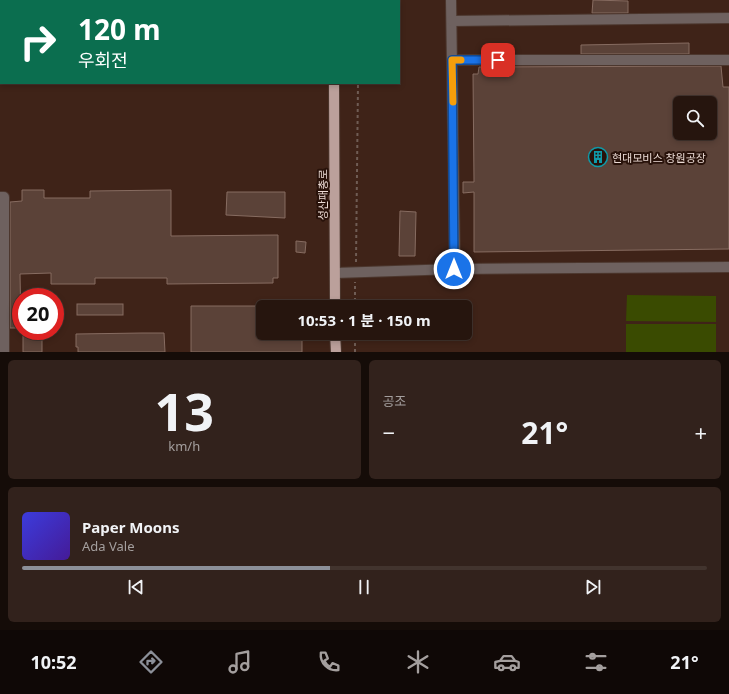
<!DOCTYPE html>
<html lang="ko">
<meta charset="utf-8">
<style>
:root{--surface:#26150e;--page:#32221c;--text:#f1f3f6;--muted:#a49f9e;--line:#42342e;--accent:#8c9099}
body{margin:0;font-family:"Noto Sans","Noto Sans KR",sans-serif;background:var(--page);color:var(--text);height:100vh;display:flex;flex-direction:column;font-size:15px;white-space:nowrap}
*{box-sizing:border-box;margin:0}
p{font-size:13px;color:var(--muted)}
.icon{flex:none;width:22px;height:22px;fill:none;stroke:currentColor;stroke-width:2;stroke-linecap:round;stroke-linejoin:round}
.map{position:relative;height:352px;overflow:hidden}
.sheet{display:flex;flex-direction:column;gap:8px;padding:8px;background:#150c08;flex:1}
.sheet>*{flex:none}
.top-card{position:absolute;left:0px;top:0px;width:400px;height:84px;box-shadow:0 2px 6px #0003,0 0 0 1px var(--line);background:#0b6e4f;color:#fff;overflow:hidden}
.fabs{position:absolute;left:673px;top:96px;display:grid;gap:8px}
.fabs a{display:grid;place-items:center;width:44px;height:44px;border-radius:6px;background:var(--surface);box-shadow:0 2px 6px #0003,0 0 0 1px var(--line);font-size:20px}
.speed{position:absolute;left:12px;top:288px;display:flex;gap:8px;font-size:20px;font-weight:700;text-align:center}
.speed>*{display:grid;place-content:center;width:52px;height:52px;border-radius:50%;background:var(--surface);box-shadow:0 2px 6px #0003,0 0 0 1px var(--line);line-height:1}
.speed .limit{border:6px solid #d22;background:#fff;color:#111}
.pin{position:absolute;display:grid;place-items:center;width:34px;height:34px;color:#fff;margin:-17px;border-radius:8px;box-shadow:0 2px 6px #0006}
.me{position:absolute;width:44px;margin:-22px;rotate:0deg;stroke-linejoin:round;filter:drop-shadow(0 0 3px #0008)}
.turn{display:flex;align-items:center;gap:14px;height:84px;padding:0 12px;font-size:18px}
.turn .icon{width:52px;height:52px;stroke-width:2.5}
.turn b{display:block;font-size:28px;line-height:34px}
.big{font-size:30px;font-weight:700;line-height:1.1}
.sheet .widget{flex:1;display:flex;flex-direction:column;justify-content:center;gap:6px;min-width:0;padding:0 14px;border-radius:6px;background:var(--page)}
.sheet .dial{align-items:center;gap:0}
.dial b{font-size:52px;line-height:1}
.song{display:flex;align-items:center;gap:12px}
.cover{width:48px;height:48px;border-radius:6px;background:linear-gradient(135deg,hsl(240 70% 55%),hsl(260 70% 35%))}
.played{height:4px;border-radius:2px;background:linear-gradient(90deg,var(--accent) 45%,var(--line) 45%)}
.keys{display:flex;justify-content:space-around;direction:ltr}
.heat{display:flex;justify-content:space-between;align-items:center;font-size:22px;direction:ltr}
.sheet .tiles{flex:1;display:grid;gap:8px;grid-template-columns:1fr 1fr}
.widget:last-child{grid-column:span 2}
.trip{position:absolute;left:256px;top:300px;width:216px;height:40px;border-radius:6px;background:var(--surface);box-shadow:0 2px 6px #0003,0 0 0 1px var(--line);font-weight:700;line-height:40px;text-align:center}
.tabs{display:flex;height:64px;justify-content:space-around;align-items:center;background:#0f0806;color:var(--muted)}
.tabs .icon{width:28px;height:28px}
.tabs .selected{color:var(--accent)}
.tabs b{font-size:18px;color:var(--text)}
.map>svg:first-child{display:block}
.built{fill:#3f2318;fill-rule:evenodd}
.green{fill:#3a4b01}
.building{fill:#5b4238;stroke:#876c61;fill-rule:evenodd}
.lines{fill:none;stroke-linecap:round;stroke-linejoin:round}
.minor-casing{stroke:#4c372e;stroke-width:12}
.major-casing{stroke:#4c372e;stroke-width:12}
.path{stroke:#705d55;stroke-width:2;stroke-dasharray:3 3;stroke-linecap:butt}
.minor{stroke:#6e615f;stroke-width:10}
.major{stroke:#bba09b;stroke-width:10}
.route-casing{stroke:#114b97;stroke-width:10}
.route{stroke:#1a73e8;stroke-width:7}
.slow{stroke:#f59e0b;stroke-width:7}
.labels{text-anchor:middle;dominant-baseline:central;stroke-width:4;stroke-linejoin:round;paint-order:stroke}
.poi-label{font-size:11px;fill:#ebdbd5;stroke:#28120a;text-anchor:start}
.street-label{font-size:11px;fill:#ebdbd5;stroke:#28120a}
</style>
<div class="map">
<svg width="729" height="352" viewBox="0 0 729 352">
<rect width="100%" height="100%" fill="#321c13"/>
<path class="built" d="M0,0h729v352h-729zM1,1h398v82h-398zM680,103h30v30h-30zM21,297h34v34h-34zM263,307h202v26h-202z"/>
<g class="green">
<polygon points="627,295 716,296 716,322 626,321"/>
<rect x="626" y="324" width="90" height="28"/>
</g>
<g class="building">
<polygon points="593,0 628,1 628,13 592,13"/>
<polygon points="689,43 689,54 581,54 581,45"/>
<path d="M721,66l2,21h6v162l-255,3v-60l-11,1v-11h11l-1,-108h5l1,-7zM680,103h30v30h-30z"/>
<polygon points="22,190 44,190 44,198 90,198 90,191 171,190 171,236 278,235 278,278 273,278 273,283 167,284 167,278 95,278 95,284 51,284 51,273 20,274 21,328 10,328 10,202 22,201"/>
<polygon points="227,192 285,192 285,218 226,215"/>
<polygon points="400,211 416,212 415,256 399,256"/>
<polygon points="296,241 306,242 305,253 296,252"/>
<rect x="77" y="304" width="46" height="11"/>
<polygon points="191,306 263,306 263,333 268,333 268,335 302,335 302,352 191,352"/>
<rect x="23" y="331" width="19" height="21"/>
<polygon points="142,333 164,333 165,352 78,352 78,347 76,347 76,334"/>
</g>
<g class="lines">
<defs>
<g id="minor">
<polyline points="451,0 455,269"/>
<polyline points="452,21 729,18"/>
<polyline points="452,60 729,60"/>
<polyline points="0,197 4,197 4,352"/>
<polyline points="335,273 455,269 729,267"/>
</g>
<g id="major">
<polyline points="334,0 334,1"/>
<polyline points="334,83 335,307"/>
<polyline points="335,333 336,352"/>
</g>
</defs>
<use href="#minor" class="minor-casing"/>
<use href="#major" class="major-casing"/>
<g class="path">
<polyline points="358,1 358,0"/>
<polyline points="356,262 358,83"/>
<polyline points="355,307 355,282"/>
<polyline points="355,352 355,333"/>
</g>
<use href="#minor" class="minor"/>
<use href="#major" class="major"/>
</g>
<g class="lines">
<defs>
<polyline id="route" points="454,269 452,60 498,60"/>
</defs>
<use href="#route" class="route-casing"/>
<use href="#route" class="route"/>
<polyline class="slow" points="453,102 452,60 461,60"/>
</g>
<defs>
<symbol id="building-ring" viewBox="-11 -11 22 22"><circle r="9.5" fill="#28120a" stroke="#0f9aa8" stroke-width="1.5"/><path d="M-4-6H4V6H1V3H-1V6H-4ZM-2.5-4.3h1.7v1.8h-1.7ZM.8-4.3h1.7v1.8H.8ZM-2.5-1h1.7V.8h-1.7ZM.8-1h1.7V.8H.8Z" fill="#0f9aa8"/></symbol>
</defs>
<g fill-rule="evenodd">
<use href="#building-ring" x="587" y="146" width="22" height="22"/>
</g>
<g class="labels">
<g class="poi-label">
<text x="612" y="157">현대모비스 창원공장</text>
</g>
<g class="street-label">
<text transform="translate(322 195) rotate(-90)">성산패총로</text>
</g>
</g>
</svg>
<div class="fabs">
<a><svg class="icon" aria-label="search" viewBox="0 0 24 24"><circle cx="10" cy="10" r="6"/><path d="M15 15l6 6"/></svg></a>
</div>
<div class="speed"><div class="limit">20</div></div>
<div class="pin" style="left:498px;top:60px;background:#d93025"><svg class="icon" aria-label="arrive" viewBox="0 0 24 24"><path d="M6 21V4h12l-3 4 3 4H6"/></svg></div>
<svg class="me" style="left:454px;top:269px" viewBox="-20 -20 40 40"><circle r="17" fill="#1a73e8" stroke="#fff" stroke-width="3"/><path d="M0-11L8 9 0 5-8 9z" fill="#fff"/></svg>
<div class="trip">10:53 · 1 분 · 150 m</div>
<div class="top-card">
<div class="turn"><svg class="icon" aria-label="right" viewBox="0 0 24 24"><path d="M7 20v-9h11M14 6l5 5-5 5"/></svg><div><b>120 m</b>우회전</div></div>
</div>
</div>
<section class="sheet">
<div class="tiles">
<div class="widget dial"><b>13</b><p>km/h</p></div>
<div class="widget"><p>공조</p>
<div class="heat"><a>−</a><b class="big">21°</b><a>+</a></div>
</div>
<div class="widget">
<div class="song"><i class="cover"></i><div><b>Paper Moons</b><p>Ada Vale</p></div></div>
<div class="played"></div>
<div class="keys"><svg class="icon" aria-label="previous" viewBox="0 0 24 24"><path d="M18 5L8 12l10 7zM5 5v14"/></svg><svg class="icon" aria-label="pause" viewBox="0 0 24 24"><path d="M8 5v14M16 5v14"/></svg><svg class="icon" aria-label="next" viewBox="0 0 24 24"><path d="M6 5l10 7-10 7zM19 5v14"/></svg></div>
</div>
</div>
</section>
<nav class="tabs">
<b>10:52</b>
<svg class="icon selected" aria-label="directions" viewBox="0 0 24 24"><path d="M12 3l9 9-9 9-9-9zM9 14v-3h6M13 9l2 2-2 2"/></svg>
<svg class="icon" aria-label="music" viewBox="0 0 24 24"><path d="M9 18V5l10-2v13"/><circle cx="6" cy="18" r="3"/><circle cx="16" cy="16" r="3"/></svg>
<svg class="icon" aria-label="phone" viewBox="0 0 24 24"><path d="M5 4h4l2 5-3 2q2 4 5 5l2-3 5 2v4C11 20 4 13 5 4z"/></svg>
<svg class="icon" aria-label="climate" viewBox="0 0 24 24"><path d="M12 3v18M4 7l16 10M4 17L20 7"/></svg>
<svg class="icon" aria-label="car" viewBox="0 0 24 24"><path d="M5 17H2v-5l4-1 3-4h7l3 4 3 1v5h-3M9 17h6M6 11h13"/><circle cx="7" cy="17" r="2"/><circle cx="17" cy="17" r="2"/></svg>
<svg class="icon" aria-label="filters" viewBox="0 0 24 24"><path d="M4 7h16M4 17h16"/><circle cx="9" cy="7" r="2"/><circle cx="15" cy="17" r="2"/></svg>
<b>21°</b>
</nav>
